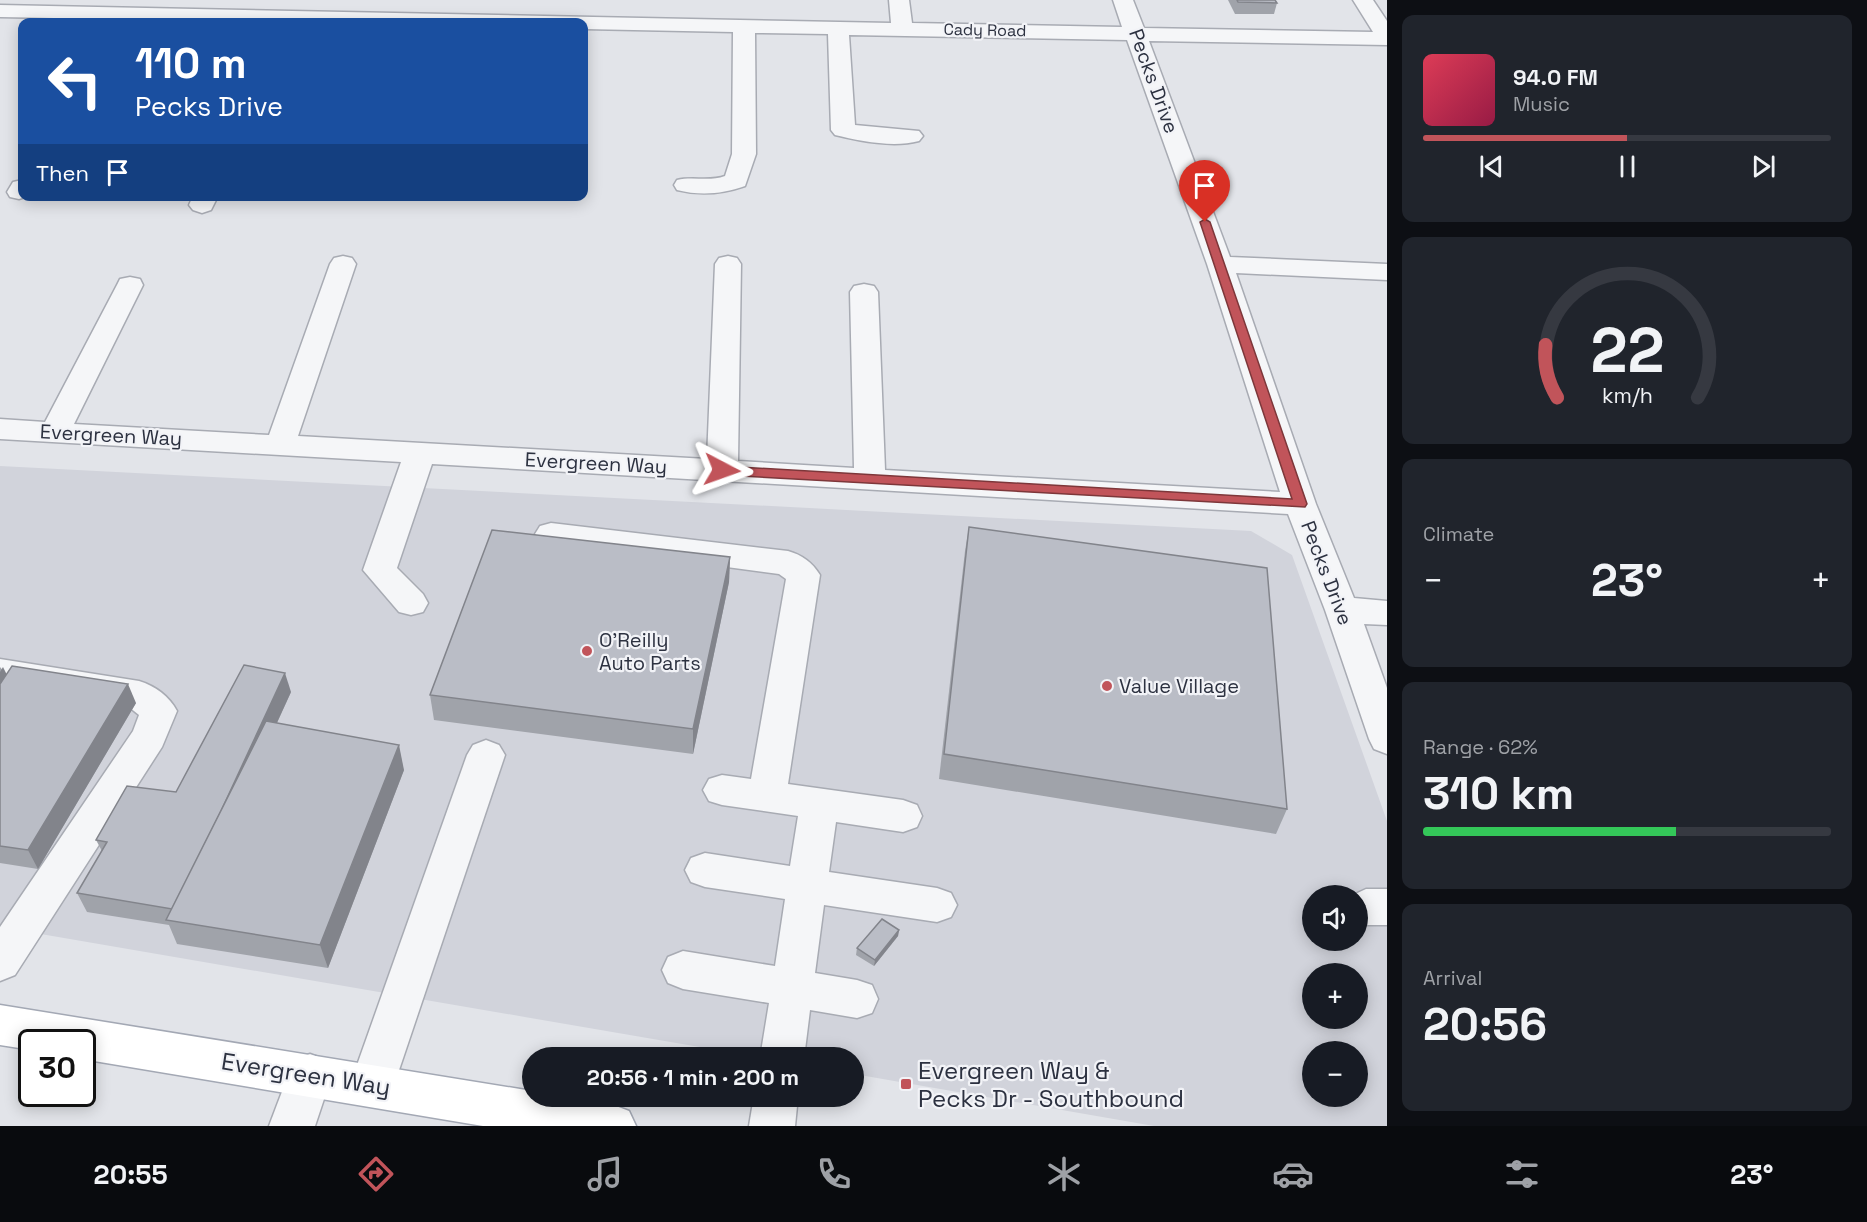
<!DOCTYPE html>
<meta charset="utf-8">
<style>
:root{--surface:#171b24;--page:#20242c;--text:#f1f3f6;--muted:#9ea1a6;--line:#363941;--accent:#c1545a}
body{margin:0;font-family:"Space Grotesk",sans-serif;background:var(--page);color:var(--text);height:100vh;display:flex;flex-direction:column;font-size:22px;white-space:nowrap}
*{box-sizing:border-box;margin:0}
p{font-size:20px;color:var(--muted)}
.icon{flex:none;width:33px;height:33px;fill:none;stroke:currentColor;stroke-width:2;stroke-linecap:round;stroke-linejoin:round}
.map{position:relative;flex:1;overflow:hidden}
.panel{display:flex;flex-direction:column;gap:15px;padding:15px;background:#0d0f14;width:480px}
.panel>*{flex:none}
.banner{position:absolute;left:18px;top:18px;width:570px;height:183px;border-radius:12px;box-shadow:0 3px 15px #0003;background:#1a4fa0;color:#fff;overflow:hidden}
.buttons{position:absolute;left:1302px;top:885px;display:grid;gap:12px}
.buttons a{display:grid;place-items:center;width:66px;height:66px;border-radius:50%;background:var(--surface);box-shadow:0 3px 15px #0003;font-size:30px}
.speed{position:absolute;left:18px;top:1029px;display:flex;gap:12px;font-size:30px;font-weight:700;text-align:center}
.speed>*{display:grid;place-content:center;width:78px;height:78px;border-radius:50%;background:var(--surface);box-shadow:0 3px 15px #0003;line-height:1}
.speed .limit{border:3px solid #111;border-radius:9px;background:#fff;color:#111}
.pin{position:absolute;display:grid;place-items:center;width:51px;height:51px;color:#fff;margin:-62px -26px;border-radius:50% 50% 50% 0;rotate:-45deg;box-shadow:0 0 6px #0007}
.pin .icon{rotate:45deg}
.me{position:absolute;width:66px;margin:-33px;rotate:94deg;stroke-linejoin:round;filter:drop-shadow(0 0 4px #0008)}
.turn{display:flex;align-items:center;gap:21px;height:126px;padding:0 18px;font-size:27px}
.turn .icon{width:78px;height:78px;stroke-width:2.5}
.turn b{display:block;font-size:42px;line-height:51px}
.then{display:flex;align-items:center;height:57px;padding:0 18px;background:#0003;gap:12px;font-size:22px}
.big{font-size:45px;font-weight:700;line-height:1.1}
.panel .tile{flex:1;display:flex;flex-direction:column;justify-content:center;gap:9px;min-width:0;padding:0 21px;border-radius:12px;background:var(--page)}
.panel .dial{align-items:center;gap:0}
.dial svg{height:156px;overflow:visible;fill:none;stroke:var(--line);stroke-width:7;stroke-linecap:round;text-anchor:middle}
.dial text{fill:var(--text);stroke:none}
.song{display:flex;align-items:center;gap:18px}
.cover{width:72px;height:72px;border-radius:9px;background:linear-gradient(135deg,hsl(350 70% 55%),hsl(340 70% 35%))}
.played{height:6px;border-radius:3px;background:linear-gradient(90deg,var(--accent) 50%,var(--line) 50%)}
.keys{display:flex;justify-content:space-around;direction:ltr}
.heat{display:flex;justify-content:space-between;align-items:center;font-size:33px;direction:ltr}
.charge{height:9px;border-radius:4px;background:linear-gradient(90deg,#34c759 62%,var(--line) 0)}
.trip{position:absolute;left:522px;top:1047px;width:342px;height:60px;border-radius:30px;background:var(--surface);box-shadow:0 3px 15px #0003;font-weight:700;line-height:60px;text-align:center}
.tab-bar{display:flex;height:96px;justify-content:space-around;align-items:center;background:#090b0e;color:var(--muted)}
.tab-bar .icon{width:42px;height:42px}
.tab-bar .selected{color:var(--accent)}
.tab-bar b{font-size:27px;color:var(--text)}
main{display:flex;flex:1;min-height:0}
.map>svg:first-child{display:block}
.built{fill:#d1d3db;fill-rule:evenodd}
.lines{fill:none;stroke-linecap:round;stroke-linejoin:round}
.minor-casing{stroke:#a8abb3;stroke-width:3}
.major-casing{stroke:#a3a8b4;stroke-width:3}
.minor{fill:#f5f6f8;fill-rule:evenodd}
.major{fill:#fff;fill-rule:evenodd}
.wall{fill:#a0a3aa}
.shaded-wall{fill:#82848b}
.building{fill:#babdc6;stroke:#82848b;stroke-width:1.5}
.route{fill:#c1545a;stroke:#7d373a;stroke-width:1.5}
.poi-dot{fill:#c1545a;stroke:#f2f3f7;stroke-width:2}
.labels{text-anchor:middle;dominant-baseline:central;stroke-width:4.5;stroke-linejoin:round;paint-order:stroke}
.far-street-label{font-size:16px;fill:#2c3140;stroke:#f2f3f7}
.street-label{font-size:20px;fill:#2c3140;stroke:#f2f3f7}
.poi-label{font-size:20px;fill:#2c3140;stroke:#f2f3f7;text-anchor:start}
.near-poi-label{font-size:24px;fill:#2c3140;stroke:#f2f3f7;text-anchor:start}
.near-street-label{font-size:24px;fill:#2c3140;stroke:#f2f3f7}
</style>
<main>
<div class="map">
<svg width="1387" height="1126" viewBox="0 0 1387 1126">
<rect width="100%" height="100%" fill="#e2e4e9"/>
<path class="built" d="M0,466l1251,65 41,24 95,266v305h-233l-300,-52v-16l-96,-1 -758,-130zM1312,896h46v44h-46zM1312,974h46v44h-46zM1312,1052h46v44h-46z"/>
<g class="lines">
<defs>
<g id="minor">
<path d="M889,0h20l3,23 210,4 -9,-27h20l11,28 229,4 -20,-32h20l14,21v24l-238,-4 81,216 157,7v16l-151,-7 80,231 38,94 33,3v24l-23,-1 23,64v66l-13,-5 -5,-10 -44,-129 -37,-96 -856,-50 -35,104 26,26 5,9 -5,9 -12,3 -12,-3 -36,-42 38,-108 -401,-23v-20l45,3 72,-137 3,-6 10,-2 10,2 3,6 -69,139 195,11 61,-171 4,-6 9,-2 9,2 4,6 -58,172 409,23 8,-195 4,-6 9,-2 9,2 4,6 -3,197 116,7 -4,-176 4,-6 10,-2 10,2 4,6 7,178 395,22 -73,-228 -80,-224 -278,-5 6,90 64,6 4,5 -4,5c-26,7 -59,0 -84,-6l-4,-5 -3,-96 -73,-1 1,121 -11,32c-23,8 -44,10 -68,4l-3,-5 3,-5c16,-4 32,2 48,-4l7,-22 1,-122 -149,-3v-7h-312l-272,-5v-12l891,18z"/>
<polygon points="22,180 22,196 28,196 19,199 10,197 7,192 13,182"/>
<polygon points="193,196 218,196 211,210 202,213 193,210 189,205"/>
<path d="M551,523l237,28c14,4 24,11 32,24l-32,209 115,16 14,5 5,11 -5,11 -14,5 -67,-10 -7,50 108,16 14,5 6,12 -6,12 -14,5 -113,-17 -9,68 42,7 15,5 6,14 -6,14 -15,5 -47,-8 -6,48h-44l9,-55 -86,-14 -15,-6 -6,-13 6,-13 15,-6 92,15 10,-67 -80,-12 -14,-5 -6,-12 6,-12 14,-5 85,13 8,-50 -76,-11 -13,-4 -6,-11 6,-11 13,-4 29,4 35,-200 -7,-5 -239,-32 -5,-8 5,-8z"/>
<path d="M0,659l139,22c16,5 30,15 38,30l-15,36 -147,228 -15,6v-54l133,-196 6,-16 -10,-8 -129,-22z"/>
<polygon points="486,740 499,745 505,755 394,1085 388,1100 372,1106 356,1100 350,1085 467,755 473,745"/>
<polygon points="1366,889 1387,889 1387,925 1366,925 1358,921 1358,896 1351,896"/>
<polygon points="310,1054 326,1060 332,1075 315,1126 269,1126 294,1060"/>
<polygon points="754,1096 798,1096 795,1126 749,1126"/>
</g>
<path id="major" d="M0,1005l532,86v5c33,0 66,2 97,15l7,15h-153l-401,-67v-17h-50v8l-32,-5z"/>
</defs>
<use href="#minor" class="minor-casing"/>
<use href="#major" class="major-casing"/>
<use href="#minor" class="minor"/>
<use href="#major" class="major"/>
</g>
<g class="wall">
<polygon points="1228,0 1275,0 1277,3 1274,14 1235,14"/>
<polygon points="969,527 1287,809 1276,834 939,779 965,551"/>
<polygon points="730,557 729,582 693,754 434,720 430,695"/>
<polygon points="0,667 6,674 136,703 38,869 0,863"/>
<polygon points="291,692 277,723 404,770 328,968 177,944 169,925 87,912 77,893 102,851 96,840 176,792"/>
<polygon points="899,930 898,936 874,966 856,955 857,948"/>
</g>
<g class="shaded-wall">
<polygon points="730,557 729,582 693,754 693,729"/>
<polygon points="3,667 13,687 0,706 0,672"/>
<polygon points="285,673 291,692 185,923 175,909"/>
<polygon points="128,684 136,703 38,869 28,850"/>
<polygon points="399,745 404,770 328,968 320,945"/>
<polygon points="899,930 898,936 874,966 875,960"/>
</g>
<g class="building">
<polygon points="1237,0 1275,0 1277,3 1238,2"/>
<polygon points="969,527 1267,568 1287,809 944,754"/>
<polygon points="492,530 730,557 693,729 430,695"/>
<polygon points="244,665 285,673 221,811 172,909 77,893 107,842 96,840 127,786 176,792"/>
<polygon points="12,666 128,684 28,850 0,846 0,684"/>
<polygon points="266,721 399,745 320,945 166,920"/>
<polygon points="882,919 899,930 875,960 857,948"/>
</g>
<polygon class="route" points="1205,219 1210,222 1307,504 1305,507 722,475 715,470 722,466 1292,499 1200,222"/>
<g class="poi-dot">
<circle cx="587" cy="651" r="6"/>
<circle cx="1107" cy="686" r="6"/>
<rect x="900" y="1078" width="12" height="12" rx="3"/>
</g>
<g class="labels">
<g class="far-street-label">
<text transform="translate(985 30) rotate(1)">Cady Road</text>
</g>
<g class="street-label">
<text transform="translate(1154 81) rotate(70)">Pecks Drive</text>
<text transform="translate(111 435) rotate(3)">Evergreen Way</text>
<text transform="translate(596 463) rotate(3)">Evergreen Way</text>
<text transform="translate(1327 573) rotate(69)">Pecks Drive</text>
</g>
<g class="poi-label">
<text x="599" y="640">O'Reilly<tspan x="599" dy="23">Auto Parts</tspan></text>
<text x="1119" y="686">Value Village</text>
</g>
<g class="near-poi-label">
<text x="918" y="1070">Evergreen Way &amp;<tspan x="918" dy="28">Pecks Dr - Southbound</tspan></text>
</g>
<g class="near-street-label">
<text transform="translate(306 1074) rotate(9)">Evergreen Way</text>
</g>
</g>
</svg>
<div class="buttons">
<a><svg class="icon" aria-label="sound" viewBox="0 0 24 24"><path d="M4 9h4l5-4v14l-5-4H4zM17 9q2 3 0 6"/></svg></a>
<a>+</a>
<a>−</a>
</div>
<div class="speed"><div class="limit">30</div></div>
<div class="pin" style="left:1205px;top:222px;background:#d93025"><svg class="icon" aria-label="arrive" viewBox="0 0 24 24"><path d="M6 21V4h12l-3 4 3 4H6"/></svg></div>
<svg class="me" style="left:722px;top:470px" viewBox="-20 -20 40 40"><path d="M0-17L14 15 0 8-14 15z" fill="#c1545a" stroke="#fff" stroke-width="4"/></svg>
<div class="trip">20:56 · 1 min · 200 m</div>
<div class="banner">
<div class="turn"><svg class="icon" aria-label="left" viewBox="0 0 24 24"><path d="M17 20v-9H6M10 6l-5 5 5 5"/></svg><div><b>110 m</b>Pecks Drive</div></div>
<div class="then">Then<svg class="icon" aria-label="arrive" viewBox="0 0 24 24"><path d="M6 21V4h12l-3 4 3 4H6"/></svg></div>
</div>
</div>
<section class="panel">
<div class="tile">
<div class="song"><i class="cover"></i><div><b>94.0 FM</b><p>Music</p></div></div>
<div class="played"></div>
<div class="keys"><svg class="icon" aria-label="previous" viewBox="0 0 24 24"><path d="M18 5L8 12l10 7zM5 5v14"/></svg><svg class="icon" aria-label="pause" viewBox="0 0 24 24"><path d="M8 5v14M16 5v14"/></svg><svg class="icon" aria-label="next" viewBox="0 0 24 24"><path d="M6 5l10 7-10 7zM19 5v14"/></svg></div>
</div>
<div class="tile dial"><svg viewBox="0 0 100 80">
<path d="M14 69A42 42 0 1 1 86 69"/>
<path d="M14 69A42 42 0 0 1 8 42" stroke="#c1545a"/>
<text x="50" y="56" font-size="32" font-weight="700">22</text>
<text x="50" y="72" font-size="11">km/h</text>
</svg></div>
<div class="tile"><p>Climate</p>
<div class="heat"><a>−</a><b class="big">23°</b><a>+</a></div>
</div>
<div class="tile"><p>Range · 62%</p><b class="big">310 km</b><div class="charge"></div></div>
<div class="tile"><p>Arrival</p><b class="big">20:56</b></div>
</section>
</main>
<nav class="tab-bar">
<b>20:55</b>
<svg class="icon selected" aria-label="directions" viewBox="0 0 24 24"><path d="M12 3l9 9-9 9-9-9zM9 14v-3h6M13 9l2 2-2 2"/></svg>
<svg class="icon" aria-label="music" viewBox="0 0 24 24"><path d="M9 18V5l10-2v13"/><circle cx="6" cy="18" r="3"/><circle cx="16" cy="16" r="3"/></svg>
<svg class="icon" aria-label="phone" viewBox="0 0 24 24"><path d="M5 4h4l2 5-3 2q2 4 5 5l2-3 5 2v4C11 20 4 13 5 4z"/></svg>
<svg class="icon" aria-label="climate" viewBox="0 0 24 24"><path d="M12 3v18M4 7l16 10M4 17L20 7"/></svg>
<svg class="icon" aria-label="car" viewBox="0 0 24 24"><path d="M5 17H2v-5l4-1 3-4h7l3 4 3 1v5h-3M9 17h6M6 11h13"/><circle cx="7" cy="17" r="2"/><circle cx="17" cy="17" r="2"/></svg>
<svg class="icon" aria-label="filters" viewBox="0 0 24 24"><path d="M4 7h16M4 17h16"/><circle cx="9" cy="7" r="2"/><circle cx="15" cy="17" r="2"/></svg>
<b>23°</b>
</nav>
